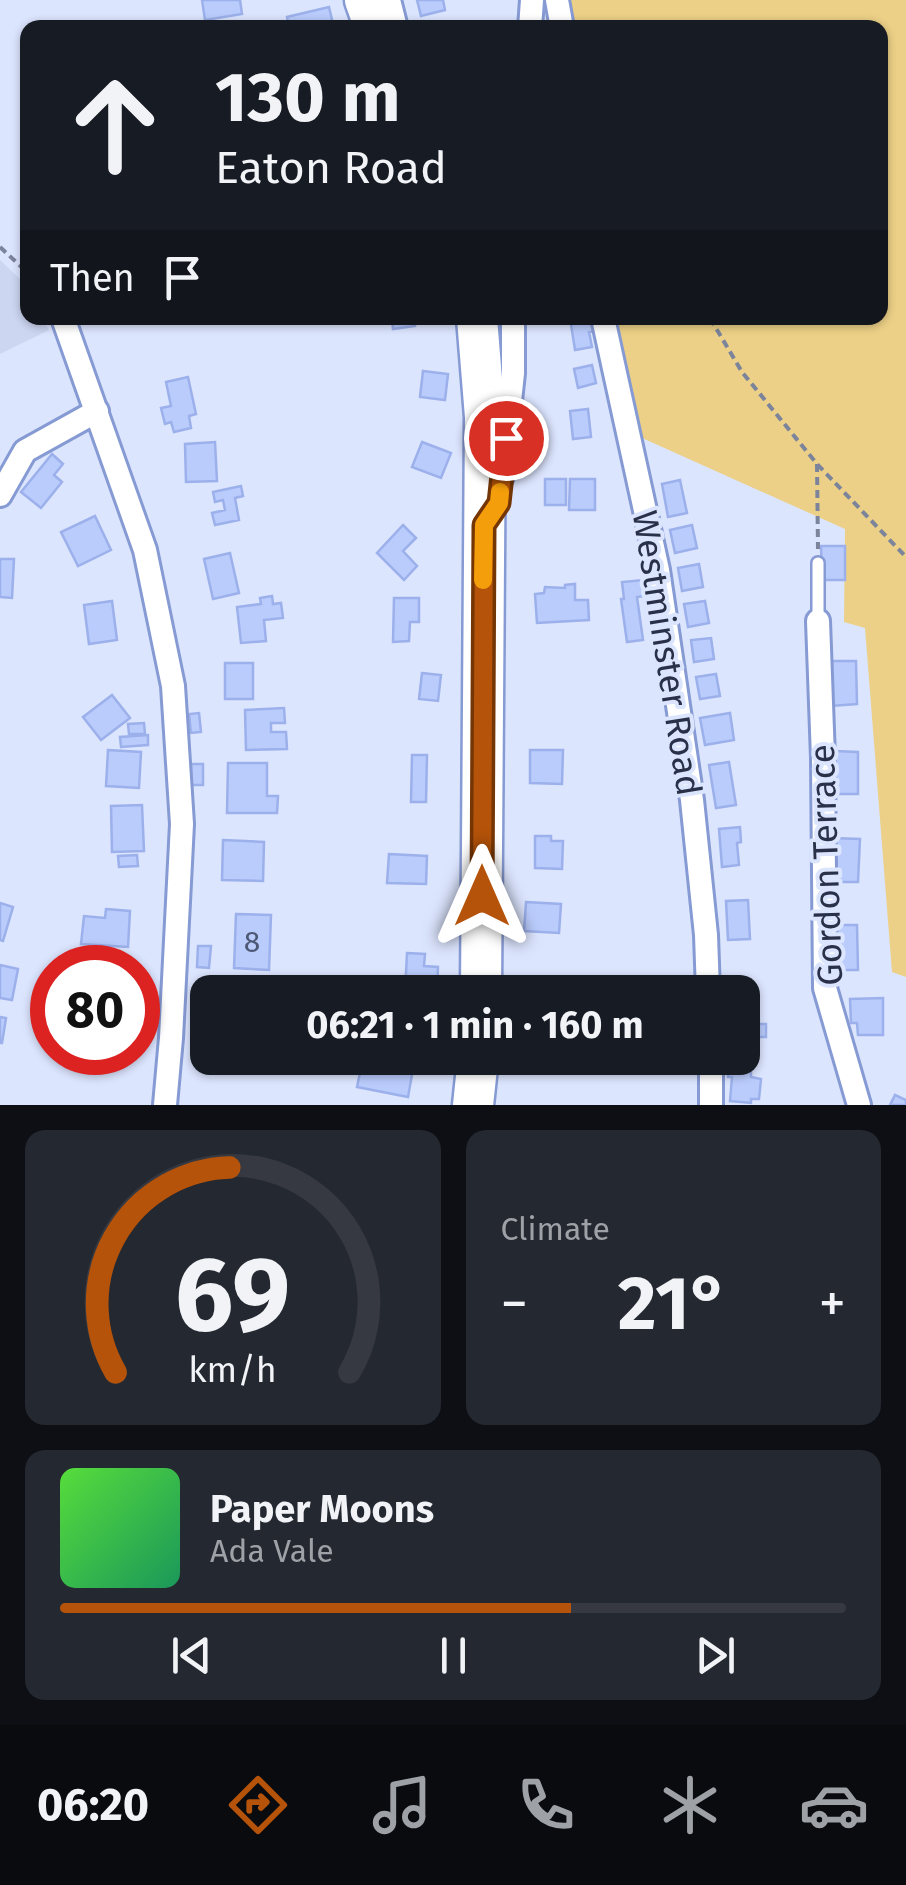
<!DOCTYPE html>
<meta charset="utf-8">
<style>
:root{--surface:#171b24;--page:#242831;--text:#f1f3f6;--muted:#9ea1a6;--line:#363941;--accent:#b45309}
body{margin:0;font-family:"Fira Sans",sans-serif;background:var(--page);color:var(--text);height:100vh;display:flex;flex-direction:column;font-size:38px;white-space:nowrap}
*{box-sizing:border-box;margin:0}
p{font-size:32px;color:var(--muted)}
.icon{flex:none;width:55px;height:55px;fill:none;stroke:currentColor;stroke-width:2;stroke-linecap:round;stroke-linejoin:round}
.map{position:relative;height:1105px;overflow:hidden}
.details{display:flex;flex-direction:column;gap:25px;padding:25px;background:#0d0f14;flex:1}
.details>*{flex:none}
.guide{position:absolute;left:20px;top:20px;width:868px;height:305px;border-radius:20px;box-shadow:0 2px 8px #0004;background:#171b24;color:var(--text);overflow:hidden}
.speed{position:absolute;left:30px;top:945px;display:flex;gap:20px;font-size:50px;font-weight:700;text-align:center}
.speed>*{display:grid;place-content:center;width:130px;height:130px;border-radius:50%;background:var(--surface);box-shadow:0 2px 8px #0004;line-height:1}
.speed .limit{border:15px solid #d22;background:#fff;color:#111}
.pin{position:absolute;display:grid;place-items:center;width:85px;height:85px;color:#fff;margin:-42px;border:5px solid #fff;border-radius:50%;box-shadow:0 2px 10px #0007}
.me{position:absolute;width:110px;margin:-55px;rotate:0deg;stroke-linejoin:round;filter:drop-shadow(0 0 8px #0008)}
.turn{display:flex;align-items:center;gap:35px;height:210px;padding:0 30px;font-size:45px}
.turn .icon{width:130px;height:130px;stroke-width:2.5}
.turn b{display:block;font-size:70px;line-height:85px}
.then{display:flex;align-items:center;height:95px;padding:0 30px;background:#0003;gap:20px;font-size:38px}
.big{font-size:75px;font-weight:700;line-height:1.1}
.details .card{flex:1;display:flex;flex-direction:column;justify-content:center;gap:15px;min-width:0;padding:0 35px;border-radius:20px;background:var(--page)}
.details .dial{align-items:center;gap:0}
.dial svg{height:260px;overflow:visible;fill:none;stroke:var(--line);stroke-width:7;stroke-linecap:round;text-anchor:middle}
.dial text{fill:var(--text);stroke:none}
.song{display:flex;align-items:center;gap:30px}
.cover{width:120px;height:120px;border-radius:15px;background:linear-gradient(135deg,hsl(110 70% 55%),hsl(150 70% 35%))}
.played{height:10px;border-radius:5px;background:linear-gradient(90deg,var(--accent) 65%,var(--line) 65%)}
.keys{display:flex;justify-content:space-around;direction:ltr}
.heat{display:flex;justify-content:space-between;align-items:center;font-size:55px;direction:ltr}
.details .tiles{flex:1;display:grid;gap:25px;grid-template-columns:1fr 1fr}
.card:last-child{grid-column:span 2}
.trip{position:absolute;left:190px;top:975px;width:570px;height:100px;border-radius:20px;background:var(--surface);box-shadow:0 2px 8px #0004;font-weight:700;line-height:100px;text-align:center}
.dock{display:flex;height:160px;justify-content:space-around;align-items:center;background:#090b0e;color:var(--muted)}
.dock .icon{width:70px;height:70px}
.dock .selected{color:var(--accent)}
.dock b{font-size:45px;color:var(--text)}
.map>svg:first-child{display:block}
.built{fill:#ccd6f1}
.green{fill:#ecd087}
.building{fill:#baccfc;stroke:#9cb0eb;stroke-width:2.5}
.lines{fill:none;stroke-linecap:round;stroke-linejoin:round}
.service-casing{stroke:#869ad3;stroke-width:16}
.minor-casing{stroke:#869ad3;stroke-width:28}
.trunk-casing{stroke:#869ad3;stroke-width:45}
.path{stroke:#7b849b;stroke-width:4;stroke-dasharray:8 5;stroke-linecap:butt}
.service{stroke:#fff;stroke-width:11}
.minor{stroke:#fff;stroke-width:22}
.trunk{stroke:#fff;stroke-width:40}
.route-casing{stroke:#753606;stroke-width:25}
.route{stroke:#b45309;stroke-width:18}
.slow{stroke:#f59e0b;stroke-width:18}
.labels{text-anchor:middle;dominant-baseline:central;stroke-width:8;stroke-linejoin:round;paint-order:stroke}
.number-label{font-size:30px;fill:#4d5875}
.street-label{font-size:35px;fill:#293148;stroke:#dce5fe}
</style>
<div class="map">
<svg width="906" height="1105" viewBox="0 0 906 1105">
<rect width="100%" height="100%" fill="#dce5fe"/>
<polygon class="built" points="0,260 22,281 27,291 28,318 42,318 49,330 0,354"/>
<polygon class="green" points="548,0 906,0 906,977 892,972 865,628 844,622 845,529 631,433 609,318 880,318 880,28 553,27"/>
<g class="building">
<polygon points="202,0 240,0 242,14 205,20"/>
<polygon points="417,0 443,0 445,10 421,16"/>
<polygon points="329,7 334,28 289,28 287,17"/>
<polygon points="392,318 414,318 415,326 393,329"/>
<polygon points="570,318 596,318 598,331 589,332 592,347 575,350"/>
<polygon points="592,365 596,383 578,388 574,369"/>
<polygon points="423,371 448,374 445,400 420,397"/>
<polygon points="188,377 196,414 189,416 191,428 174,432 171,422 165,424 161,408 171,406 166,382"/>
<polygon points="588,409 591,437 573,439 570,411"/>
<polygon points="215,442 217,481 186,482 185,444"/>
<polygon points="422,442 451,453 441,478 412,467"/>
<polygon points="52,454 63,464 54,475 62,482 41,508 21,492"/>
<rect x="545" y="479" width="21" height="26"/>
<polygon points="570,479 595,479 595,510 569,510"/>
<polygon points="680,480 687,513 668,517 662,484"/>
<polygon points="241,486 243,496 235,498 239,520 215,525 212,513 225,510 223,500 215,502 213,492"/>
<polygon points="95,516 111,550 78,566 61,532"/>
<polygon points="403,525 416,538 403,551 417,566 404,580 377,553"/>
<polygon points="692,525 697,548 675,553 670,530"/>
<polygon points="821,546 845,546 845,580 822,580"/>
<polygon points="230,553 239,593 213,599 204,559"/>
<polygon points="0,559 14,559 12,598 0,597"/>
<polygon points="699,564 703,587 682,591 678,568"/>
<polygon points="643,580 646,596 637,597 643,640 627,642 621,599 624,599 622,582"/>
<polygon points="575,584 575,600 588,600 589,620 537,623 535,594 544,593 545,587 565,588 565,585"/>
<polygon points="272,596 273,604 281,603 283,618 264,620 266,641 241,643 237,607 261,604 260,598"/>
<polygon points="394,598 419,598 419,622 410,622 409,641 393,642"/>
<polygon points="112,601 117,640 89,644 84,605"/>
<polygon points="705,601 709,623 688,627 684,604"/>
<polygon points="711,638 714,659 694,662 691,640"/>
<polygon points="830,661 856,661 857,704 831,706"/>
<rect x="225" y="663" width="28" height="36"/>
<polygon points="422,673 441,675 438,701 419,699"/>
<polygon points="716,674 720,696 700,699 696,677"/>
<polygon points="112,695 130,718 101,740 83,717"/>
<polygon points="284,708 285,723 271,723 271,732 286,732 287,749 246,750 245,710"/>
<polygon points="199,713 201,732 191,733 189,714"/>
<polygon points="730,713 734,740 705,745 700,718"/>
<polygon points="144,723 145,734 129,734 128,724"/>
<polygon points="148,735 148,745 121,747 120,737"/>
<polygon points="108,750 141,752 139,788 106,786"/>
<polygon points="530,750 563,750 562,784 530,783"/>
<polygon points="833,751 858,752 858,794 834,794"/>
<polygon points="412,755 427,755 426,802 411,802"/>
<polygon points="729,762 736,805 716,808 709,765"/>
<polygon points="228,763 267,763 267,796 278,796 277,813 227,813"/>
<rect x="191" y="764" width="12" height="21"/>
<polygon points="142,805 144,851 112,852 111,806"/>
<polygon points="740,827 741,842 737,843 739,865 722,867 719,829"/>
<polygon points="535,836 551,836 551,841 563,841 562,869 535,868"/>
<polygon points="832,838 860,839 858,882 830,882"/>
<polygon points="223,840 264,842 263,881 222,880"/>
<polygon points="389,854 427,856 426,884 387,883"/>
<polygon points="137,855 138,866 119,867 118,856"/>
<polygon points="748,900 750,939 728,940 726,901"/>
<polygon points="526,902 561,904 559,933 524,931"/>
<polygon points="0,903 13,907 3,941 0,940"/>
<polygon points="106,909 130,911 128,947 81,944 84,916 105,918"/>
<polygon points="236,914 271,915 269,970 234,968"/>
<polygon points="830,925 857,925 858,970 831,970"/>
<polygon points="198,946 211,946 209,968 197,967"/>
<polygon points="407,953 425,954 424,966 438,967 437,992 405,992"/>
<polygon points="0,965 18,969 12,1000 0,998"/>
<polygon points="742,997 758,997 758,1024 766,1024 766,1037 742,1037"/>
<polygon points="883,998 883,1035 858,1035 857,1023 851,1023 850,999"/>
<polygon points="193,1001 208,1002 208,1032 192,1031"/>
<polygon points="0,1017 6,1018 2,1043 0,1043"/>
<polygon points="218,1058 255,1058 253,1070 217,1064"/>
<polygon points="363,1058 415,1058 408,1097 357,1087"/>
<polygon points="521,1058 556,1058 555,1067 521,1066"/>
<polygon points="728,1069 751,1070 751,1077 761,1079 759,1099 751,1099 751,1103 730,1101 732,1077 728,1077"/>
<polygon points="895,1095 906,1100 906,1105 890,1105"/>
</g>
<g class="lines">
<defs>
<polyline id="service" points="818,621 818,563"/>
<g id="minor">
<polyline points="389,0 396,28"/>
<polyline points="557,0 562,28"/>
<polyline points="530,28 532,0"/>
<polyline points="63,318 145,550 173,686 182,824 171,1038 165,1105"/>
<polyline points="603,318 658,570 692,800 706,935 708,992"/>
<polyline points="502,476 513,373 513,318"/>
<polyline points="0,495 25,451 97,411"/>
<polyline points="818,621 823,758 825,988 859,1105"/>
<polyline points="711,1058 711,1105"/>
</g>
<g id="trunk">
<polyline points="365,0 375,28"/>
<polyline points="477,318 485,417 481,992"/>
<polyline points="473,1105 478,1058"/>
</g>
</defs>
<use href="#service" class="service-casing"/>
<use href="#minor" class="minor-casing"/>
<use href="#trunk" class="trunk-casing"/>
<g class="path">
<polyline points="0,247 28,273"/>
<polyline points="710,318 742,372 817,464 906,557"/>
<polyline points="817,464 818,549"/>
</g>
<use href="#service" class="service"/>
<use href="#minor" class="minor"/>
<use href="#trunk" class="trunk"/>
</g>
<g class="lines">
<defs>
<polyline id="route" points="482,896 484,525 499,503 506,438"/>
</defs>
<use href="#route" class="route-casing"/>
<use href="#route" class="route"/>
<polyline class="slow" points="483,580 484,525 499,503 500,492"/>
</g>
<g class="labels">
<g class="number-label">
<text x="252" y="942">8</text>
</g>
<g class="street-label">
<text transform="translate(667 653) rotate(81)">Westminster Road</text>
<text transform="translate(826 865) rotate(-92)">Gordon Terrace</text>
</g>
</g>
</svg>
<div class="speed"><div class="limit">80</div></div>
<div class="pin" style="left:506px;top:438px;background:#d93025"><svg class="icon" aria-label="arrive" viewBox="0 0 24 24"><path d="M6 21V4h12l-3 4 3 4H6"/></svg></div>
<svg class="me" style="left:482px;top:896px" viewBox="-20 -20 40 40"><path d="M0-17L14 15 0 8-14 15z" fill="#b45309" stroke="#fff" stroke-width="4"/></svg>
<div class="trip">06:21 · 1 min · 160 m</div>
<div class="guide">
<div class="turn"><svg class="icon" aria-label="ahead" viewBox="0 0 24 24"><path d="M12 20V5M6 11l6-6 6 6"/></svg><div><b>130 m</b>Eaton Road</div></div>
<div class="then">Then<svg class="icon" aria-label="arrive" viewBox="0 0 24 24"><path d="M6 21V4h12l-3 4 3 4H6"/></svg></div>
</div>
</div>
<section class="details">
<div class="tiles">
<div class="card dial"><svg viewBox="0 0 100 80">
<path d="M14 69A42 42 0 1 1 86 69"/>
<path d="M14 69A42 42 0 0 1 49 6" stroke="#b45309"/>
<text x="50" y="56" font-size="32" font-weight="700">69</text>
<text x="50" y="72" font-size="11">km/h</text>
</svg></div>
<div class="card"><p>Climate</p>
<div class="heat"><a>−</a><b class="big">21°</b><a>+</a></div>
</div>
<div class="card">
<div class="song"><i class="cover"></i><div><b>Paper Moons</b><p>Ada Vale</p></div></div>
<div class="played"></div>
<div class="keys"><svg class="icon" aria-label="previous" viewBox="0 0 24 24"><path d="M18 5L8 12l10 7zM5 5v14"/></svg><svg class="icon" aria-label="pause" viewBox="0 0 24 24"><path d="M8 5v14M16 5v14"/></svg><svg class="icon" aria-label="next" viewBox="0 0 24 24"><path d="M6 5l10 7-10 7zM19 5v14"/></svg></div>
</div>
</div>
</section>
<nav class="dock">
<b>06:20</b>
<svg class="icon selected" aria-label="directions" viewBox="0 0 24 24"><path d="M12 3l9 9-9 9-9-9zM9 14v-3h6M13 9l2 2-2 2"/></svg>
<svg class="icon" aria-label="music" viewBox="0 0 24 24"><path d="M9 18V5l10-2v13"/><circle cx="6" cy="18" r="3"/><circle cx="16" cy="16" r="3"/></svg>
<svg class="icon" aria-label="phone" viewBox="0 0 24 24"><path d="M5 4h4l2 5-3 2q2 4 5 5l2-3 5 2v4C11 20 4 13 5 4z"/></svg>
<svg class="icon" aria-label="climate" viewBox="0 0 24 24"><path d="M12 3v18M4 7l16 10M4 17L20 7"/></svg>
<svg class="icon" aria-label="car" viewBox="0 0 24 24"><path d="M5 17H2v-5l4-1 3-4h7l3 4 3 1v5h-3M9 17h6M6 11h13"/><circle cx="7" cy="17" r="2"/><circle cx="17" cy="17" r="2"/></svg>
</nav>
